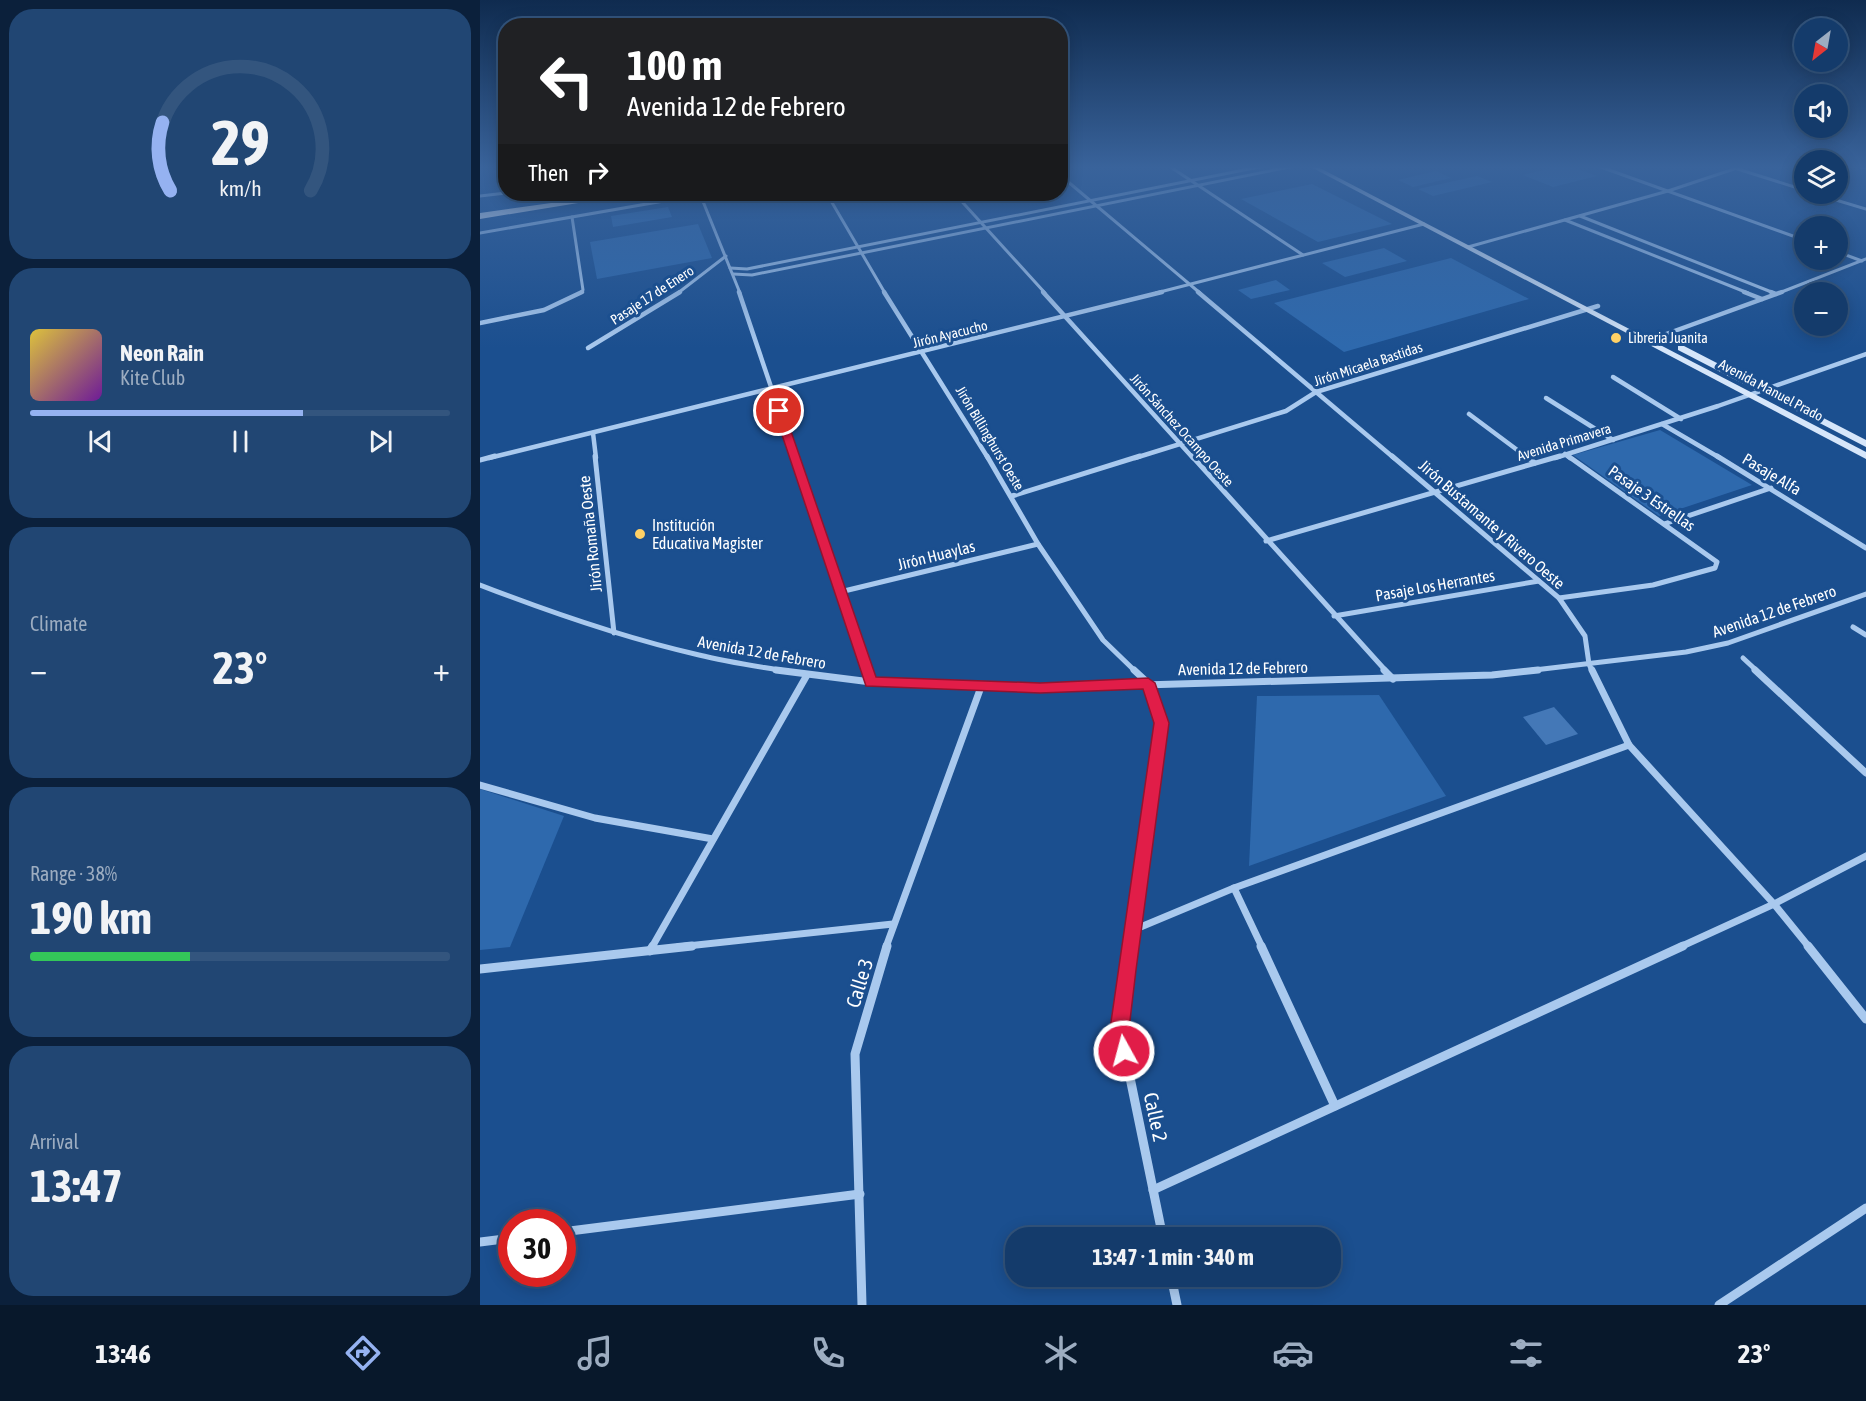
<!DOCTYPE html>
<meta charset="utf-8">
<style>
:root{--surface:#143b6b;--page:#214673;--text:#f1f3f6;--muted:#9dadc1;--line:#33557e;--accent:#95b2f1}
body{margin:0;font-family:"Asap Condensed",sans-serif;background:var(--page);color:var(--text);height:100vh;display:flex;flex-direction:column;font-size:22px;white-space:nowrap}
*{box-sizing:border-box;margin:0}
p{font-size:20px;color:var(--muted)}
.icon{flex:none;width:33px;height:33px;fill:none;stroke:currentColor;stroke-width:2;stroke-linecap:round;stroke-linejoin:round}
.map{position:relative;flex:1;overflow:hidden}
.sheet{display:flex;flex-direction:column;gap:9px;padding:9px;background:#0b203b;width:480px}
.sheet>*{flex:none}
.hud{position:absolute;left:18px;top:18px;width:570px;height:183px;border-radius:24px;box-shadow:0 3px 15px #0003,0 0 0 2px var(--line);background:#202124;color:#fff;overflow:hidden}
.needle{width:39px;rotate:211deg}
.tools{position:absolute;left:1314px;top:18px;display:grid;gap:12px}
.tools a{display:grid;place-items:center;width:54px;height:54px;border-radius:50%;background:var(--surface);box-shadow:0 3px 15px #0003,0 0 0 2px var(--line);font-size:30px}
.speed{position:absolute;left:18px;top:1209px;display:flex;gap:12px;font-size:30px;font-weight:700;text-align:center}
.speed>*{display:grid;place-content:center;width:78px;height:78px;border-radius:50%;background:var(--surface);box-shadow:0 3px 15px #0003,0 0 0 2px var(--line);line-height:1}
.speed .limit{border:9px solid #d22;background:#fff;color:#111}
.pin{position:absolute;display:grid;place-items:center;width:51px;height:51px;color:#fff;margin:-26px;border:3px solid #fff;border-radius:50%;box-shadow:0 2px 6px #0007}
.me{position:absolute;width:66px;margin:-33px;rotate:353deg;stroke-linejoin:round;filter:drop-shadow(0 0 4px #0008)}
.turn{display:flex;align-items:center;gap:21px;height:126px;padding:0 30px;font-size:27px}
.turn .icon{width:78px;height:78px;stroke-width:2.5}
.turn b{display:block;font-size:42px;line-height:51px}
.then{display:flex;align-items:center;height:57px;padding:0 30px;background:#0003;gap:12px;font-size:22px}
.big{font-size:45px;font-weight:700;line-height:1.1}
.sheet .widget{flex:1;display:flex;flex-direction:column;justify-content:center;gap:9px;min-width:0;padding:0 21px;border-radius:24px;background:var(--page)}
.sheet .dial{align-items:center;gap:0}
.dial svg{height:156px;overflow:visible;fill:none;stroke:var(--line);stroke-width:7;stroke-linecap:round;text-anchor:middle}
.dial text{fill:var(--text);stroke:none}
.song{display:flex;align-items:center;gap:18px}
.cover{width:72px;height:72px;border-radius:9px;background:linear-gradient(135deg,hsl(50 70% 55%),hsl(280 70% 35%))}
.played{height:6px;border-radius:3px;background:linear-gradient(90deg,var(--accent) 65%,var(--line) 65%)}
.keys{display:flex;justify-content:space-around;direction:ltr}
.heat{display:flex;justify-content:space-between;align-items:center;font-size:33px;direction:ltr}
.charge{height:9px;border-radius:4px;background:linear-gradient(90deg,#34c759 38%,var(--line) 0)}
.trip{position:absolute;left:525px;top:1227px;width:336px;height:60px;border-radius:24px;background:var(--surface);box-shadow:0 3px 15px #0003,0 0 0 2px var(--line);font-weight:700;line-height:60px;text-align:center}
.dock{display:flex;height:96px;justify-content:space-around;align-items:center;background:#08182b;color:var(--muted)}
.dock .icon{width:42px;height:42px}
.dock .selected{color:var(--accent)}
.dock b{font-size:27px;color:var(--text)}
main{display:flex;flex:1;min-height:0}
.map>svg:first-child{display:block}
.green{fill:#2e69ad}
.building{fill:#4478b7}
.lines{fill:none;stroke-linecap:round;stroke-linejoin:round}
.minor-far4{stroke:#a9c9ee;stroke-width:3}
.minor-far3{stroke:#a9c9ee;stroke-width:4.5}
.minor-far2{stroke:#a9c9ee;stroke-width:5}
.minor-far1{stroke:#a9c9ee;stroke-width:7}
.minor{stroke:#a9c9ee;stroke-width:9}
.secondary{fill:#d6e6fa;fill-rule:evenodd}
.trunk{fill:#f8faff;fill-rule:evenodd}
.route{fill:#e11d48;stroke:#92132f;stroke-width:1.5}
.poi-dot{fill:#ffd166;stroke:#1b4f8f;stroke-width:2}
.labels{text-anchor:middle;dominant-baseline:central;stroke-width:6;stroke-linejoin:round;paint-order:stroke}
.far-street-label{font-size:14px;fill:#fff;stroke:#1b4f8f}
.far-poi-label{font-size:14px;fill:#fff;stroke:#1b4f8f;text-anchor:start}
.street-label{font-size:16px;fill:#fff;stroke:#1b4f8f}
.poi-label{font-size:16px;fill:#fff;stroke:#1b4f8f;text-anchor:start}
.near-street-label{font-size:20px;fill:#fff;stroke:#1b4f8f}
</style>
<main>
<section class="sheet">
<div class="widget dial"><svg viewBox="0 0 100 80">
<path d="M14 69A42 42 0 1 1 86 69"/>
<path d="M14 69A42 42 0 0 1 10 34" stroke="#95b2f1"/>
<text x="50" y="56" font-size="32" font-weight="700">29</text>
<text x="50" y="72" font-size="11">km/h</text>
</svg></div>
<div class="widget">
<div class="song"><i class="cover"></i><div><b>Neon Rain</b><p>Kite Club</p></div></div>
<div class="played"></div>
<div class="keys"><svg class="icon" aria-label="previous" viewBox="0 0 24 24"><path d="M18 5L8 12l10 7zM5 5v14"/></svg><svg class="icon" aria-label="pause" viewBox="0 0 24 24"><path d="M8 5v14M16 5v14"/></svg><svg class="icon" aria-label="next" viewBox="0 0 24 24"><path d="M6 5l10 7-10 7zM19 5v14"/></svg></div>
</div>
<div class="widget"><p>Climate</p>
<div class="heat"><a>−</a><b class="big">23°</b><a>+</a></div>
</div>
<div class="widget"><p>Range · 38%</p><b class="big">190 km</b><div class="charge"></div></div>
<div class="widget"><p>Arrival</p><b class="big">13:47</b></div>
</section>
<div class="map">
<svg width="1386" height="1305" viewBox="0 0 1386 1305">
<rect width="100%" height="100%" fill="#1b4f8f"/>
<g class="green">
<polygon points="1081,166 1089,166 1117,176 1073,187 1043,175"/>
<polygon points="956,171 971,178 933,187 918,180"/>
<polygon points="997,176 1012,182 953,196 938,189"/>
<polygon points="832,184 912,224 838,242 761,199"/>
<polygon points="188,207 192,217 133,227 131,216"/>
<polygon points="218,224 232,258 117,279 110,242"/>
<polygon points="904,248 927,261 865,277 842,263"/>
<polygon points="971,258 1049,299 864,352 794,303"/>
<polygon points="796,280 810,290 771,299 758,290"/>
<polygon points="1180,430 1272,485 1179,516 1093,455"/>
<polygon points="899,695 966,796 769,866 777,696"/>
<polygon points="0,789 84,816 30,947 0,950"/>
</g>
<polygon class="building" points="1074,707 1098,734 1066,745 1043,717"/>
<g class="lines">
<g class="minor-far4">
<polyline points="689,166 823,255"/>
<polyline points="1118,166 1324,240"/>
<polyline points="1248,166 1324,190"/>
<polyline points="1377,166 1386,168"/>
<polyline points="580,175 720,293"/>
<polyline points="220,194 260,293"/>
<polyline points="347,194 405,293"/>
<polyline points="475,194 565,293"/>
<polyline points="1336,194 1386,209"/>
<polyline points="0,196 26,193"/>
<polyline points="1100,216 1294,293"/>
<polyline points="92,217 103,290 100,293"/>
<polyline points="1085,220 1268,293"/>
<polyline points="0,233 224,194"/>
<polyline points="988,247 1188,191 1263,166"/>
<polyline points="1358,252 1382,261"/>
<polyline points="250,268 267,269 784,166"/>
<polyline points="253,274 272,275 814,166"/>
<polyline points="198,293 246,256"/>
<polyline points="676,293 944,224"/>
<polyline points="1299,293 1386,259"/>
</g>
<g class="minor-far3">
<polyline points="259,292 315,458"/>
<polyline points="404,292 508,458"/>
<polyline points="563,292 713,458"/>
<polyline points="718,292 914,458"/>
<polyline points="1264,292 1282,299"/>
<polyline points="1291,292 1296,294"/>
<polyline points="0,323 64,310 102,292"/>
<polyline points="1178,337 1302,292"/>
<polyline points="108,348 200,292"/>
<polyline points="1133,377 1201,419"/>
<polyline points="1066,398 1133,440"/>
<polyline points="989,414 1048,458"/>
<polyline points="1182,424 1240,458"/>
<polyline points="113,433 116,458"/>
<polyline points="1085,454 1090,458"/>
<polyline points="9,458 682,292"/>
<polyline points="655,458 806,411 836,392 1118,306"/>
<polyline points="1075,458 1238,406 1386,354"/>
</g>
<g class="minor-far2">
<polyline points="115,456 134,633"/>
<polyline points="315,456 387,671"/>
<polyline points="507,456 558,544 623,640 655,671"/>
<polyline points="712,456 906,671"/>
<polyline points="912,456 1079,598 1105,636 1109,664 1112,671"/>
<polyline points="1046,456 1055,463"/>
<polyline points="1237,456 1386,548"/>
<polyline points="0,460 15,456"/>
<polyline points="532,496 660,456"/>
<polyline points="1184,524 1291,488"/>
<polyline points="786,541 1080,456"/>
<path d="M0,585c72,28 144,53 219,70 28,7 57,11 86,16"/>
<polyline points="360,592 558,544"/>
<polyline points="1079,598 1173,585 1235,568 1237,562 1088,456"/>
<polyline points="854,616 1059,581"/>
<polyline points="1373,627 1386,635"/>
<polyline points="1263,658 1277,671"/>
<polyline points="1046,671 1206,652 1248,643 1386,594"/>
</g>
<g class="minor-far1">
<polyline points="296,670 391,682 560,688 1012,675 1058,670"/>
<polyline points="387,670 391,682"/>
<polyline points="904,670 913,679"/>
<polyline points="1112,670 1149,745 1294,904 1329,947"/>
<polyline points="1275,670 1386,773"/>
<polyline points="0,785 115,818 233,839"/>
<polyline points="754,888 782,947"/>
<polyline points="651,931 754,888 1149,745"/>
<polyline points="172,947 327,675"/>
<polyline points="198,947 413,924"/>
<polyline points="406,947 501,687"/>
<polyline points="649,947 681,723 668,683 654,670"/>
<polyline points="1200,947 1294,904 1386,856"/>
</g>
<g class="minor">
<polyline points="649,946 640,1029 683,1238"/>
<polyline points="781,946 855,1106"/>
<polyline points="1328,946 1386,1019"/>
<polyline points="170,951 173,946"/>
<polyline points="0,969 212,946"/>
<polyline points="673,1190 1203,946"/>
<polyline points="82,1232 380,1194"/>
<polyline points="0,1242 32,1238"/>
<polyline points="691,1276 697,1305"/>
<polyline points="382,1305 375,1054 407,946"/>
<polyline points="1239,1305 1386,1208"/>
</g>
<g class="secondary">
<polygon points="829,166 836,166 1386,452 1386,459"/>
<polygon points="1198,346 1204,346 1386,440 1386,447 1198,350"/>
</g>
<polygon class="trunk" points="136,194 153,194 0,219 0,213"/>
</g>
<linearGradient id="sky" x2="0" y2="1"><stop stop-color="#0f2b4f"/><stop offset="0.48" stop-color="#39639b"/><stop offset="1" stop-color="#39639b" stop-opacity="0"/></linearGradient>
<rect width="1386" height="348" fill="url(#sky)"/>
<polygon class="route" points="299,408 304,411 396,677 560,683 668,678 675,683 689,723 656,970 649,1029 654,1051 651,1058 644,1061 637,1058 630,1029 674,723 663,689 560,693 386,686 294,411"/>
<g class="poi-dot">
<circle cx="1136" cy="338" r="6"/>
<circle cx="160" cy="534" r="6"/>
</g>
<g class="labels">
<g class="far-street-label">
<text transform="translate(172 295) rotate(-33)">Pasaje 17 de Enero</text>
<text transform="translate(470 334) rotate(-14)">Jirón Ayacucho</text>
<text transform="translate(888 364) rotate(-18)">Jirón Micaela Bastidas</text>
<text transform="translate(1291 390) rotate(28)">Avenida Manuel Prado</text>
<text transform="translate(702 430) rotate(48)">Jirón Sánchez Ocampo Oeste</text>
<text transform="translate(510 438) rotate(59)">Jirón Billinghurst Oeste</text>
<text transform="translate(1084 442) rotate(-17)">Avenida Primavera</text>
</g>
<g class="far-poi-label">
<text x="1148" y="338">Libreria Juanita</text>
</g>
<g class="street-label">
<text transform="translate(1292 474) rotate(31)">Pasaje Alfa</text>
<text transform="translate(1172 498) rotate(35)">Pasaje 3 Estrellas</text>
<text transform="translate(1012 524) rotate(41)">Jirón Bustamante y Rivero Oeste</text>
<text transform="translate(110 534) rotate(-96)">Jirón Romaña Oeste</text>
<text transform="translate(456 555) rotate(-14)">Jirón Huaylas</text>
<text transform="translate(955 585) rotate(-10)">Pasaje Los Herrantes</text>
<text transform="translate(1294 611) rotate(-19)">Avenida 12 de Febrero</text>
<text transform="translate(282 652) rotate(10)">Avenida 12 de Febrero</text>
<text transform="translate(763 668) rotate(-1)">Avenida 12 de Febrero</text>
</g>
<g class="poi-label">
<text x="172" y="525">Institución<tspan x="172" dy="18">Educativa Magister</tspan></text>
</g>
<g class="near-street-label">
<text transform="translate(379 983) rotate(-73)">Calle 3</text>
<text transform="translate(676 1117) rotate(78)">Calle 2</text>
</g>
</g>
</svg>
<div class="tools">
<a><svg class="needle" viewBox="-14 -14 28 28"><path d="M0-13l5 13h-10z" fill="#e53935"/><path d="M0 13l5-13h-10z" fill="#9dadc1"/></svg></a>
<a><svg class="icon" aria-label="sound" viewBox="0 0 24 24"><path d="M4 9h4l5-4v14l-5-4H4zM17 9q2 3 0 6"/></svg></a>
<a><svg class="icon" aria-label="layers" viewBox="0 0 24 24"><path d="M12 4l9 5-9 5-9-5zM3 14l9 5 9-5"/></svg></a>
<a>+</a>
<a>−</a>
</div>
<div class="speed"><div class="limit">30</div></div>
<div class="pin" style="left:299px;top:411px;background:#d93025"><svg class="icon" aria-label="arrive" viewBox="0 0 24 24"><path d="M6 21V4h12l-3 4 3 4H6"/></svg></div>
<svg class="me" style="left:644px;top:1051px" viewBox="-20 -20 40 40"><circle r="17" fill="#e11d48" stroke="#fff" stroke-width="3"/><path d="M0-11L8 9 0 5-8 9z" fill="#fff"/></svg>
<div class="trip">13:47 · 1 min · 340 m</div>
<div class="hud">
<div class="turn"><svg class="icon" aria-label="left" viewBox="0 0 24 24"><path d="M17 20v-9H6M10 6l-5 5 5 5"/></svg><div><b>100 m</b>Avenida 12 de Febrero</div></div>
<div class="then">Then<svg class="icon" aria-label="right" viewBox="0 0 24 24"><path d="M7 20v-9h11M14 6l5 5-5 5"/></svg></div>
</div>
</div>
</main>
<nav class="dock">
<b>13:46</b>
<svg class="icon selected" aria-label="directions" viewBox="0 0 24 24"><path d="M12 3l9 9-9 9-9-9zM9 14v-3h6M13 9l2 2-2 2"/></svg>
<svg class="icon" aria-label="music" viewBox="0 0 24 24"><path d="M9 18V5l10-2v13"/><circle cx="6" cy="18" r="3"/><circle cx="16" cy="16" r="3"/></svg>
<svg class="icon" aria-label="phone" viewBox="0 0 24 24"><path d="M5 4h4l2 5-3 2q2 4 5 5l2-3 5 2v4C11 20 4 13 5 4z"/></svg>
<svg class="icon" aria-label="climate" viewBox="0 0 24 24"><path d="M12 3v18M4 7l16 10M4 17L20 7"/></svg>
<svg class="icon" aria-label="car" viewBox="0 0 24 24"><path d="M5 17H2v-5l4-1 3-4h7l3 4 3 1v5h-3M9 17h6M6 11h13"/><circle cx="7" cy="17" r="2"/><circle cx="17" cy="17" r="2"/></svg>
<svg class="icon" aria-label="filters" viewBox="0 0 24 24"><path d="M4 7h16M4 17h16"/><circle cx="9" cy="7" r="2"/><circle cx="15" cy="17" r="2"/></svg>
<b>23°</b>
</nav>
